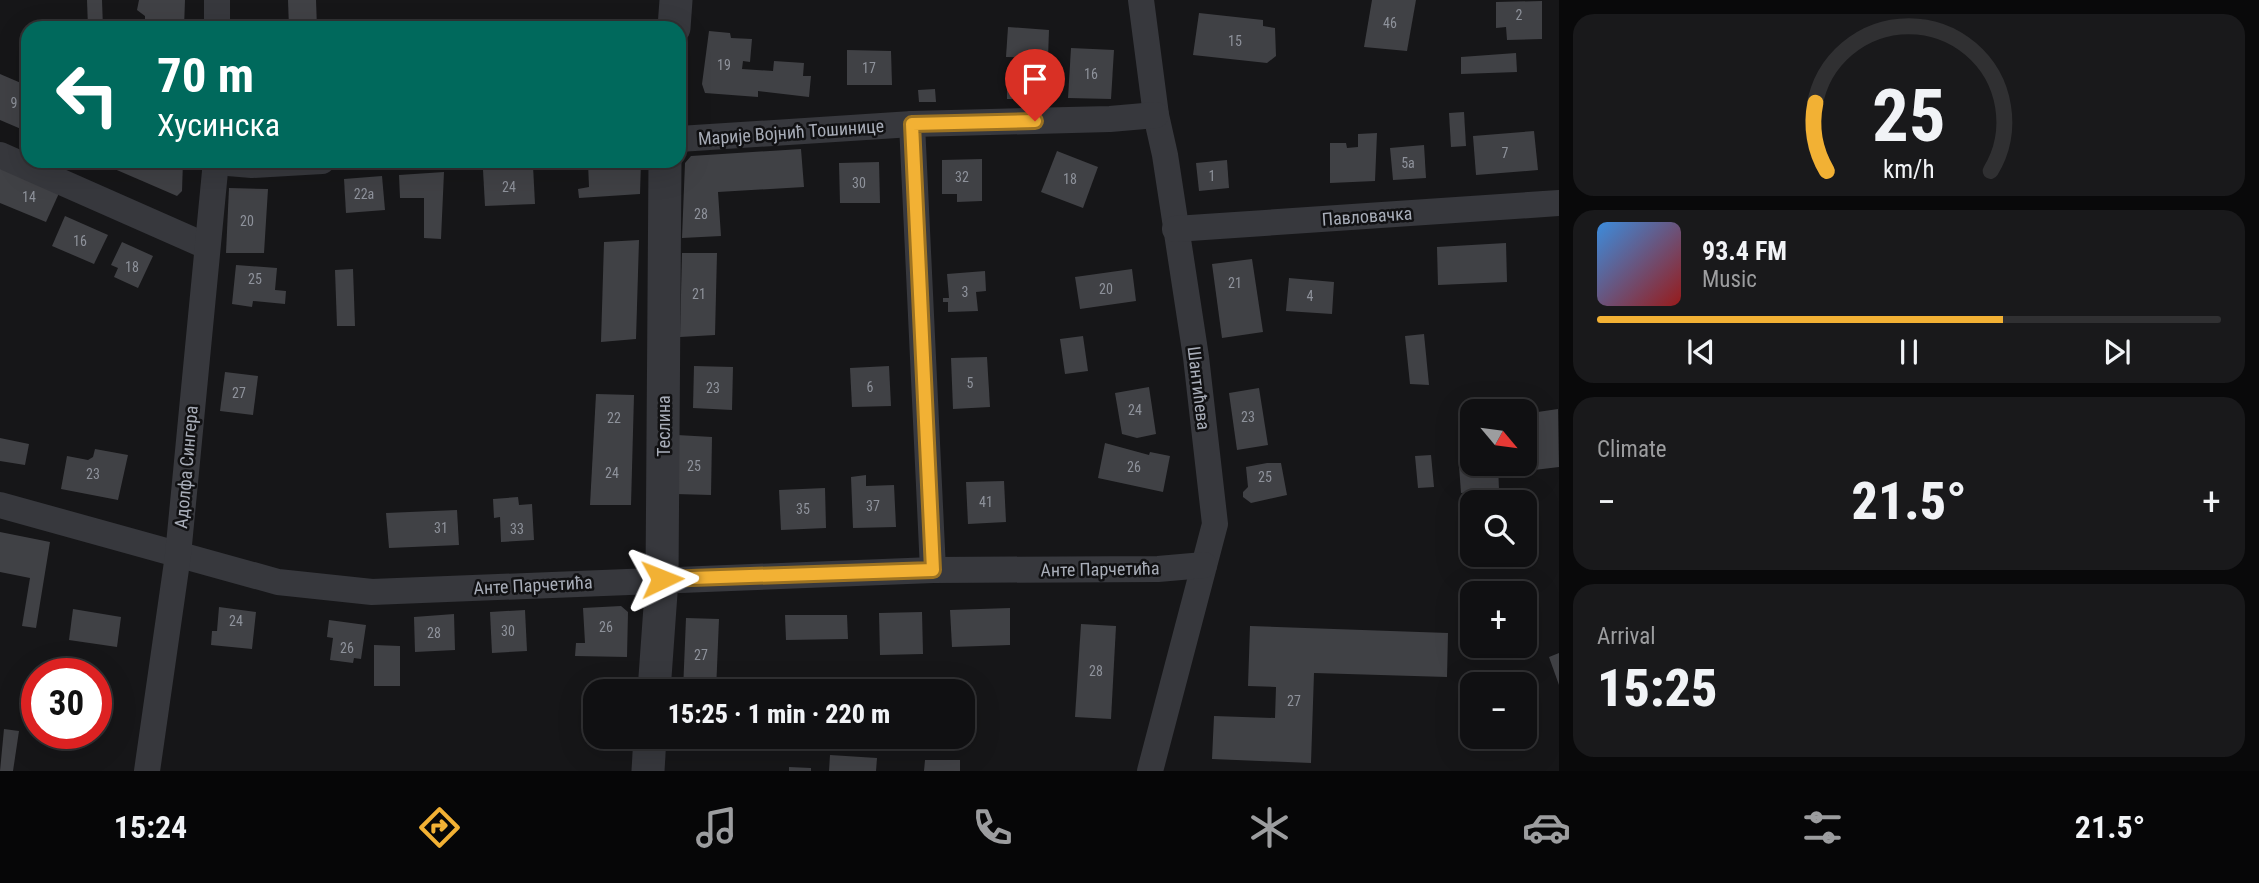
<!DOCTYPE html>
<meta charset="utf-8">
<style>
:root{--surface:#101012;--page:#19191b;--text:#f1f3f6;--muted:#9c9d9f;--line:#303032;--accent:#f2b134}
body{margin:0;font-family:"Roboto Condensed",sans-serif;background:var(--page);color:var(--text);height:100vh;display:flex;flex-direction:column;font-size:26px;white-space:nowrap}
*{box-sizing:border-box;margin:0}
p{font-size:23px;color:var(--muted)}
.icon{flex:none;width:38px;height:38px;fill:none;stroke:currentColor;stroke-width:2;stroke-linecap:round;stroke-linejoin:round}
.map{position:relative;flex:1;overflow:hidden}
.sheet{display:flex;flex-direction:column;gap:14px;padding:14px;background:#09090a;width:700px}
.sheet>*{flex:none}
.guide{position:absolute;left:21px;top:21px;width:665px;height:147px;border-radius:21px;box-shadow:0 7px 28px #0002,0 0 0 2px var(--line);background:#00695c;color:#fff;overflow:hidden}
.needle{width:46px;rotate:119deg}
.tools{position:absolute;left:1460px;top:399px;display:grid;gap:14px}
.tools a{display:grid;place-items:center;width:77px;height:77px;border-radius:14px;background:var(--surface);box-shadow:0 7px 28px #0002,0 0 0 2px var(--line);font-size:35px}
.speed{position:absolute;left:21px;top:658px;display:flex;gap:14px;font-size:35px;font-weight:700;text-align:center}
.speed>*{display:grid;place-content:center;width:91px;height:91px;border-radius:50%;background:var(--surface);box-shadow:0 7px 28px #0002,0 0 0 2px var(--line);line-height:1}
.speed .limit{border:10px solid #d22;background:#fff;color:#111}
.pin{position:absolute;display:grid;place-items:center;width:60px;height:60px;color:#fff;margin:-72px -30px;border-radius:50% 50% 50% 0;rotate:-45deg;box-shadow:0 0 7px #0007}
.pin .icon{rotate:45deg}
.me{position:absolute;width:77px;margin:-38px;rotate:88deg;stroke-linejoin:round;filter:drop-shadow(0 0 5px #0008)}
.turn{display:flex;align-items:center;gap:24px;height:147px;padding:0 21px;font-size:32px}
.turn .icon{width:91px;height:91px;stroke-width:2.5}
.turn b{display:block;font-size:49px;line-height:60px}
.big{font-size:52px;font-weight:800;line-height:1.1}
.sheet .card{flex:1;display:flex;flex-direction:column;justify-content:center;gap:10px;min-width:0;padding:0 24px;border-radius:21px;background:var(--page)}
.sheet .dial{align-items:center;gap:0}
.dial svg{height:182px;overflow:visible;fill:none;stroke:var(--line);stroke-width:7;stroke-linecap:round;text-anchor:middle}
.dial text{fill:var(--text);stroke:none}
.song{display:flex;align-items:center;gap:21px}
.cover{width:84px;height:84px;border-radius:10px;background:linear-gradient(135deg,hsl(210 70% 55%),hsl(0 70% 35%))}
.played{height:7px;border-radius:4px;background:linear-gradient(90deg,var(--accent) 65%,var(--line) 65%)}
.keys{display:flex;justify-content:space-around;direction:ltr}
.heat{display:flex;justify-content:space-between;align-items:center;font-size:38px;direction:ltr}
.trip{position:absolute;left:583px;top:679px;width:392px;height:70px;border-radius:21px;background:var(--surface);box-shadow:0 7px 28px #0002,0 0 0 2px var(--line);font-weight:800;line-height:70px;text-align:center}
.tab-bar{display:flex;height:112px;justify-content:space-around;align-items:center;background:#060607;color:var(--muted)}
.tab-bar .icon{width:49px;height:49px}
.tab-bar .selected{color:var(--accent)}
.tab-bar b{font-size:32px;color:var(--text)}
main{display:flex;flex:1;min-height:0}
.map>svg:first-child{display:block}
.building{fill:#404145}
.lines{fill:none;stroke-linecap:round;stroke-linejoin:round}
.minor{stroke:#37383d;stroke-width:26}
.tertiary{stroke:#37383d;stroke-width:33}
.route-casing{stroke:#9d7322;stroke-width:18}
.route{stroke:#f2b134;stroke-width:12}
.labels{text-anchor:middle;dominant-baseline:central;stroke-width:5;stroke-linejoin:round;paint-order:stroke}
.number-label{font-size:14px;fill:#8e929b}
.street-label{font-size:18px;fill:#a8adb8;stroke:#111113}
</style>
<main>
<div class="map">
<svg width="1559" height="771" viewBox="0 0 1559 771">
<rect width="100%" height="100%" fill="#161618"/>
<g class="building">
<polygon points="87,0 102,0 103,28 88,28"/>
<polygon points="139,0 185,0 184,28 145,28 145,16 137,10"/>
<polygon points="288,0 316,0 317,28 289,28"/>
<polygon points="1372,0 1416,0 1407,51 1364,47"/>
<polygon points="1542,1 1542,39 1507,40 1506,27 1496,28 1496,2"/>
<polygon points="1199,13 1263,20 1263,26 1275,28 1276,56 1267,63 1193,55"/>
<polygon points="1008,27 1049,30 1048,58 1006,57"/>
<polygon points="709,31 730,33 731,38 752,39 750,62 743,61 742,69 773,71 774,61 804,63 803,76 811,76 809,97 758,91 758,97 705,93 702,84"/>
<polygon points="1071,48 1114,50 1111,99 1068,98"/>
<polygon points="847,50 891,51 892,85 847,85"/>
<polygon points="1516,53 1517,72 1461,74 1461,57"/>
<polygon points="0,74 28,86 28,132 0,120"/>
<polygon points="1053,79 1053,99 1007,99 1007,80"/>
<polygon points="935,89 936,102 919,102 918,90"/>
<polygon points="1464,112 1466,146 1451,147 1449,113"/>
<polygon points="1534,131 1538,170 1476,175 1473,136"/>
<polygon points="1377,133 1375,181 1330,183 1330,143 1346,143 1347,148 1358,147 1358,134"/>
<polygon points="1424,145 1426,178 1393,180 1390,148"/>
<polygon points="801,149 804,187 718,192 721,236 682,238 685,163 691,156"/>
<polygon points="1057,151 1098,167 1083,208 1041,192"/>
<polygon points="982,159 982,201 957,202 957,194 942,194 942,160"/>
<polygon points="1227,160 1229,188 1199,191 1196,163"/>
<polygon points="96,161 183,161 182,191 177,196"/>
<polygon points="641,161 640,194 579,198 578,189 589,187 588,163"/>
<polygon points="879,162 880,203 840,203 839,163"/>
<polygon points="0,165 60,191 46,222 0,203"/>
<polygon points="533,166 535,204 485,206 483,170"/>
<polygon points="444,172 441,239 424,238 424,198 400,198 399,175"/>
<polygon points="382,176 385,210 346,213 344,179"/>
<polygon points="229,188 268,189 264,253 226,253"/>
<polygon points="65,216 108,235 94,264 52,246"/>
<polygon points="639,240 636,339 601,342 604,242"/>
<polygon points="122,242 153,256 138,288 114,277 118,268 111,265"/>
<polygon points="1506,243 1507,282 1438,285 1437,247"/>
<polygon points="682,253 717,253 715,335 680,337"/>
<polygon points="1252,259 1263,332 1222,338 1212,264"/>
<polygon points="236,265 277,268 275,290 286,291 285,304 253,301 252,307 232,304"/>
<polygon points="353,269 355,326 337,326 335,270"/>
<polygon points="1132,269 1136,301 1080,309 1075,277"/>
<polygon points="985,271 986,291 976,292 978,311 948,312 948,302 943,302 943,298 949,298 947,274"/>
<polygon points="1289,278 1334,282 1332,314 1286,311"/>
<polygon points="1424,334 1429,385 1410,384 1405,336"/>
<polygon points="1083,336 1088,371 1065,374 1060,339"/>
<polygon points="987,357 990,407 953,409 951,358"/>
<polygon points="694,366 733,367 732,410 693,408"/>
<polygon points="889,366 891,406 852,407 850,368"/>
<polygon points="225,372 258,376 253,415 220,411"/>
<polygon points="1149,387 1156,434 1137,438 1122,434 1115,393"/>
<polygon points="1259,388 1268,445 1237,450 1229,393"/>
<polygon points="596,394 634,395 631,505 590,505"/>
<polygon points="1558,409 1559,467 1526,471 1524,414"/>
<polygon points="677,435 712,437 711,495 675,494"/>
<polygon points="0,438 29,444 25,465 0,461"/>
<polygon points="1105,443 1149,455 1150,452 1170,456 1163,492 1098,478"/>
<polygon points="95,449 128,455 118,500 61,489 67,456 88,460 93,457"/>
<polygon points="1458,452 1472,452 1472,464 1498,464 1499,490 1461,493"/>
<polygon points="1431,455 1434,487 1418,488 1415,456"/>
<polygon points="1267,463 1281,463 1287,495 1251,503 1243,497 1243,492 1248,487 1246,467"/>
<polygon points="866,475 866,486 894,485 896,527 853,528 851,477"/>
<polygon points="1004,481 1006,522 968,524 966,482"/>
<polygon points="825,488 826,528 781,530 779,490"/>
<polygon points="518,497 519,505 532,504 534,540 501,542 500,517 494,518 493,499"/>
<polygon points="457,510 459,545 389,548 386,513"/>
<polygon points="0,532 50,542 36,628 22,626 30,578 0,572"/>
<polygon points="621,606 628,612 627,657 575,656 576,643 585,643 583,608"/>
<polygon points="219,607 256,612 252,649 211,645 212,631 217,631"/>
<polygon points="1010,608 1010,645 952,647 950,610"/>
<polygon points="73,609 121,617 117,647 69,640"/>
<polygon points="525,610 527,651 492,653 490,612"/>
<polygon points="922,612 923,654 880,655 879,613"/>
<polygon points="454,614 455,650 415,652 414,617"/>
<polygon points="785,615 847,615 848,639 786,640"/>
<polygon points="686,618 719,619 716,691 683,691"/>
<polygon points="329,620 366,625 361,659 354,658 353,663 330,660 333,638 327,637"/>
<polygon points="1081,624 1116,626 1111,719 1075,717"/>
<polygon points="1250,626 1448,633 1447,677 1314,673 1311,763 1212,759 1214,716 1275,718 1276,687 1248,686"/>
<polygon points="374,645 400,646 400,686 374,686"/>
<polygon points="1559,653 1559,685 1549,657"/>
<polygon points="96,689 102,690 98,724 96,724"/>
<polygon points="4,729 19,731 13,771 0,771"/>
<polygon points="830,755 877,758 876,771 829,771"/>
<polygon points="925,760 960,760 960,771 924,771"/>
<polygon points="789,767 811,768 811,771 789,771"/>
</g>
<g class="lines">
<g class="minor">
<polyline points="1141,0 1156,115 1165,155 1196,357 1215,524 1150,771"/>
<polyline points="217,28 217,0"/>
<polyline points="912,124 933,570"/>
<polyline points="679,139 912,124 1110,119 1156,115"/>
<polyline points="0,155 206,246"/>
<polyline points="216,162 252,165 322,161"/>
<polyline points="1175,229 1559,203"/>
<polyline points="0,505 278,582 372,592 933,570 1158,569 1204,565"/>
<polyline points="147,771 178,555 216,161"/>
</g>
<g class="tertiary">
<polyline points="674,28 676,0"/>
<polyline points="654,691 662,579 665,161"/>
<polyline points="648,771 650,737"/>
</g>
</g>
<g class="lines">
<defs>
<polyline id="route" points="662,579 933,570 912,124 1035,121"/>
</defs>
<use href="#route" class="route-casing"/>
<use href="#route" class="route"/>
</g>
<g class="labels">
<g class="number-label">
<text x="1519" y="15">2</text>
<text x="1390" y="23">46</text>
<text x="1235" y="41">15</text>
<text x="724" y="65">19</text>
<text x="869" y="68">17</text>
<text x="1091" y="74">16</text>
<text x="14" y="103">9</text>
<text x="1505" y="153">7</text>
<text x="1408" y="163">5a</text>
<text x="1212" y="176">1</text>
<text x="962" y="177">32</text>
<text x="1070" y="179">18</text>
<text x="859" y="183">30</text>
<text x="509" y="187">24</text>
<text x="364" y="194">22a</text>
<text x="29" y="197">14</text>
<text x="701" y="214">28</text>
<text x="247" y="221">20</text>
<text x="80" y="241">16</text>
<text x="132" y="267">18</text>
<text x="255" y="279">25</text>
<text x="1235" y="283">21</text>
<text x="1106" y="289">20</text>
<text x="965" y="292">3</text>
<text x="699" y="294">21</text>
<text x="1310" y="296">4</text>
<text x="970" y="383">5</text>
<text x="870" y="387">6</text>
<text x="713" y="388">23</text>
<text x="239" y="393">27</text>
<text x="1135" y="410">24</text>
<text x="1248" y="417">23</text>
<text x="614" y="418">22</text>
<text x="694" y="466">25</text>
<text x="1134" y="467">26</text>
<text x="612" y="473">24</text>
<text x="93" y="474">23</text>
<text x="1265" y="477">25</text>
<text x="986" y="502">41</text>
<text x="873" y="506">37</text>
<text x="803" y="509">35</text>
<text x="441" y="528">31</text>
<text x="517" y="529">33</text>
<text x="236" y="621">24</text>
<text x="606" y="627">26</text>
<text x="508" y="631">30</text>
<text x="434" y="633">28</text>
<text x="347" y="648">26</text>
<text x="701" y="655">27</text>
<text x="1096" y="671">28</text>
<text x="1294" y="701">27</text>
</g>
<g class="street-label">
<text transform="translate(791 132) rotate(-4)">Марије Војнић Тошинице</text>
<text transform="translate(1367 216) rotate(-4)">Павловачка</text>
<text transform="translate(1199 388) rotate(83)">Шантићева</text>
<text transform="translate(663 426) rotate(-90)">Теслина</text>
<text transform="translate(186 467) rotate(-85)">Адолфа Сингера</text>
<text transform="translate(1100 569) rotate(-1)">Анте Парчетића</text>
<text transform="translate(533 585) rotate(-3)">Анте Парчетића</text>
</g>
</g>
</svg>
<div class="tools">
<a><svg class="needle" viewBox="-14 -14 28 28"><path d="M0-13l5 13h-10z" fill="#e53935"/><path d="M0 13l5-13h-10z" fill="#9c9d9f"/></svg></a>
<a><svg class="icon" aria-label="search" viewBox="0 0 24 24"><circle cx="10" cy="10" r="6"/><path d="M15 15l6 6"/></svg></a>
<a>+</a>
<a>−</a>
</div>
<div class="speed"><div class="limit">30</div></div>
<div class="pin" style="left:1035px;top:121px;background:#d93025"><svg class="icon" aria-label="arrive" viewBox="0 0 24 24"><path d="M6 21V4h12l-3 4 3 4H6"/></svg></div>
<svg class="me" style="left:662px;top:579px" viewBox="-20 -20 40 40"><path d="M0-17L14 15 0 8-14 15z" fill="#f2b134" stroke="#fff" stroke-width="4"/></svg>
<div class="trip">15:25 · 1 min · 220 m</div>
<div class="guide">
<div class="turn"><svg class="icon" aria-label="left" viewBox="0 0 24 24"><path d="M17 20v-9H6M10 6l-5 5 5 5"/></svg><div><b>70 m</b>Хусинска</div></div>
</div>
</div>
<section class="sheet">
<div class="card dial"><svg viewBox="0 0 100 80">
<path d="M14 69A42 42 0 1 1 86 69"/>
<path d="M14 69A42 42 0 0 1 9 39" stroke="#f2b134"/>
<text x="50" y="56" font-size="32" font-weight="700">25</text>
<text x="50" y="72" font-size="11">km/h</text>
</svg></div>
<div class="card">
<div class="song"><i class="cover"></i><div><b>93.4 FM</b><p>Music</p></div></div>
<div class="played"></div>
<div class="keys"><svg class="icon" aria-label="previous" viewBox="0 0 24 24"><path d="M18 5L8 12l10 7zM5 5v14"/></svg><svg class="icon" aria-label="pause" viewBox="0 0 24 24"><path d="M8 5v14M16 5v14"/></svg><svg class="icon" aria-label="next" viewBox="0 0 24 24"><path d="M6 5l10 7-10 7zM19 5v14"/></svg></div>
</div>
<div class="card"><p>Climate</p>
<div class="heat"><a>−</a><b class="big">21.5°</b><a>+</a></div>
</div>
<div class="card"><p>Arrival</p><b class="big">15:25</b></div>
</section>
</main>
<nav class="tab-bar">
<b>15:24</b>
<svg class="icon selected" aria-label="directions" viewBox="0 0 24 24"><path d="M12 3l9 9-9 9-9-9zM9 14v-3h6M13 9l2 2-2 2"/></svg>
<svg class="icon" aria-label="music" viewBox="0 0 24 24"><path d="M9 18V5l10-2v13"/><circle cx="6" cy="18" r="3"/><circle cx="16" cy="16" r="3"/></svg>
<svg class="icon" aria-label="phone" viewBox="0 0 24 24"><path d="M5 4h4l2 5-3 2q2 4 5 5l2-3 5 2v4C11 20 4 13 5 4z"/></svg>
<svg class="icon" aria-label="climate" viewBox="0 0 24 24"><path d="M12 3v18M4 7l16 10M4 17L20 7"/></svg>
<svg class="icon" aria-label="car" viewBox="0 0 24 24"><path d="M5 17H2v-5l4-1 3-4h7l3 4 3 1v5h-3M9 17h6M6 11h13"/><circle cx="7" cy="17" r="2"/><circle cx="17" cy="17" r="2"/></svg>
<svg class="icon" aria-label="filters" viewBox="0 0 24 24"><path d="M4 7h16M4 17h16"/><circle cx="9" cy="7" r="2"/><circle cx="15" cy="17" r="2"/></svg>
<b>21.5°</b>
</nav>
